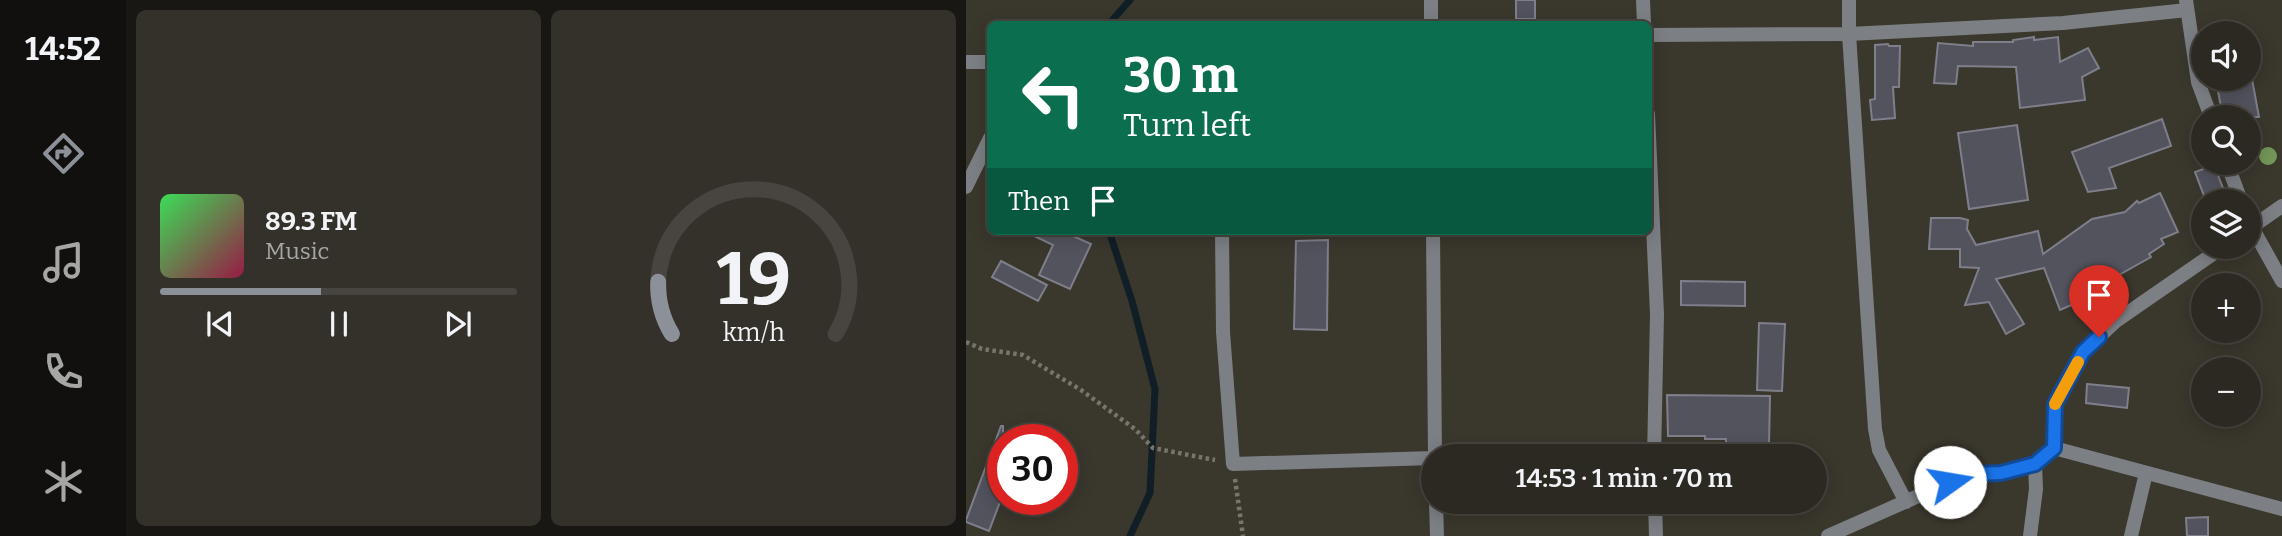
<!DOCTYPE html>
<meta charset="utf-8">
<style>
:root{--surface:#2c2922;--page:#34312a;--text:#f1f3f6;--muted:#a6a6a5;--line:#484540;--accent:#8c9099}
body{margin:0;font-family:Bitter,serif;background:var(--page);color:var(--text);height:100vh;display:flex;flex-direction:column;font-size:26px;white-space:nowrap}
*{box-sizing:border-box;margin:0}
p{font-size:23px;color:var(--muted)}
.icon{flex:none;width:38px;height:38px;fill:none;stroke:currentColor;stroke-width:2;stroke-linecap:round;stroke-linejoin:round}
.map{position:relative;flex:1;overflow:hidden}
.drawer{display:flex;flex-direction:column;gap:10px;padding:10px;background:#181713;width:840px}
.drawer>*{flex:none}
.guide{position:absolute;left:21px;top:21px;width:665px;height:214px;border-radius:10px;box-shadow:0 4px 18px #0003,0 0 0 2px var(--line);background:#0b6e4f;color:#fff;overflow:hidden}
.tools{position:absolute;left:1225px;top:21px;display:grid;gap:14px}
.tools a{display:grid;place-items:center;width:70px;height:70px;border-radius:50%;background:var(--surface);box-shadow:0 4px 18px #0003,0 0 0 2px var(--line);font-size:35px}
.speed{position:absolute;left:21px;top:424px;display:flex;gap:14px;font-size:35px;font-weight:700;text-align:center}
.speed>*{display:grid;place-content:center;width:91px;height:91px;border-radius:50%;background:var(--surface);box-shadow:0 4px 18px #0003,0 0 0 2px var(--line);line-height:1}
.speed .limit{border:10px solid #d22;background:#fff;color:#111}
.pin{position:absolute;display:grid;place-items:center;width:60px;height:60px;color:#fff;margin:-72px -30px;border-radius:50% 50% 50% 0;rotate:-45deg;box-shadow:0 0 7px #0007}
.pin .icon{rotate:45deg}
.me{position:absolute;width:77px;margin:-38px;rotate:77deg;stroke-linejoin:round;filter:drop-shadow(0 0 5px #0008)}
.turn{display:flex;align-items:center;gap:24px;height:147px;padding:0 21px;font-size:32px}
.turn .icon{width:91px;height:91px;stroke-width:2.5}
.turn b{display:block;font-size:49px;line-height:60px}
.then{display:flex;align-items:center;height:66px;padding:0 21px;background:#0003;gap:14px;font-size:26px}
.drawer .widget{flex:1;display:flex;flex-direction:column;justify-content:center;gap:10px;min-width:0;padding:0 24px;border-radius:10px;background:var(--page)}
.drawer .dial{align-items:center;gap:0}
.dial svg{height:182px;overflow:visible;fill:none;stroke:var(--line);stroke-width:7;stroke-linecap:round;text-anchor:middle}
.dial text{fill:var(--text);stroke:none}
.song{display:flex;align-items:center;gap:21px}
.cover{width:84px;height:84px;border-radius:10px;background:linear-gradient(135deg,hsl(130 70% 55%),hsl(340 70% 35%))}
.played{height:7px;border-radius:4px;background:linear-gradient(90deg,var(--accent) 45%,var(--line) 45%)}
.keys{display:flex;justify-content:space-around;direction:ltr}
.drawer .tiles{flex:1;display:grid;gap:10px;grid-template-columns:repeat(2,1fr)}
.trip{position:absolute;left:455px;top:444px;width:406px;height:70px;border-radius:35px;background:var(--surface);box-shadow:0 4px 18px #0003,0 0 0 2px var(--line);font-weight:600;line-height:70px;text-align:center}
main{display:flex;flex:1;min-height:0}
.menu{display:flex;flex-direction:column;width:126px;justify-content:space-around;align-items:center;background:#12100e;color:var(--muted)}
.menu .icon{width:49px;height:49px}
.menu .selected{color:var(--accent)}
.menu b{font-size:32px;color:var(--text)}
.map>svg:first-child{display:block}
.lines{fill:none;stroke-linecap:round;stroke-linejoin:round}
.stream{stroke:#101f26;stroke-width:7}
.building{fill:#53535e;stroke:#7f7f8b;stroke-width:2}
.path{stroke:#78756d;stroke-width:4.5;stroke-dasharray:3.5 3.5;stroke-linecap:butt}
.minor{stroke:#7c7f84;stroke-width:14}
.tree{fill:#739757}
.route-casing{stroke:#114b97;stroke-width:18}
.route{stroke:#1a73e8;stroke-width:12}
.slow{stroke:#f59e0b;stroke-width:12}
</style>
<main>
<nav class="menu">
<b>14:52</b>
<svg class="icon selected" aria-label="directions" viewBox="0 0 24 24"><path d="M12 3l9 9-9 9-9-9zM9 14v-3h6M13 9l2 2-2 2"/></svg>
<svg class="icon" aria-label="music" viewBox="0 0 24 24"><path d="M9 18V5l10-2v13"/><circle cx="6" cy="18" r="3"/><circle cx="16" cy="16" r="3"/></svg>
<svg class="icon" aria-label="phone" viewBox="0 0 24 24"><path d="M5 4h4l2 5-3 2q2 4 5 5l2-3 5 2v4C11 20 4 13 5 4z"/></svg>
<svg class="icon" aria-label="climate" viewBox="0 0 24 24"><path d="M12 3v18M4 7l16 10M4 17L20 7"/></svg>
</nav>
<section class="drawer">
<div class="tiles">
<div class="widget">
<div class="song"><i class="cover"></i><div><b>89.3 FM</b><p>Music</p></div></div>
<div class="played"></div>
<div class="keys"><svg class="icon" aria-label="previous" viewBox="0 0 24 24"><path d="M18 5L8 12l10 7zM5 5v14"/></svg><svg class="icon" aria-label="pause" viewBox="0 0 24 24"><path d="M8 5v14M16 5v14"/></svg><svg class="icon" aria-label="next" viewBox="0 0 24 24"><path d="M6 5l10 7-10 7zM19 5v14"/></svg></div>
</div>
<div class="widget dial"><svg viewBox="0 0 100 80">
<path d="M14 69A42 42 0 1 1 86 69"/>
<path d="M14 69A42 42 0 0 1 8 46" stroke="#8c9099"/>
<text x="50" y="56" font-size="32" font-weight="700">19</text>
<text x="50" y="72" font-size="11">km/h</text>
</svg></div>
</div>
</section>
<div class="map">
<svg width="1316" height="536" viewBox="0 0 1316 536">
<rect width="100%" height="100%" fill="#3a372d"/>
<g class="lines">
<g class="stream">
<polyline points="143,24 164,0"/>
<polyline points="143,231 166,301 189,389 184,493 164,536"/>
</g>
</g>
<g class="building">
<rect x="550" y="0" width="19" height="19"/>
<polygon points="1068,37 1068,40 1092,37 1094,62 1122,48 1133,68 1116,77 1119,100 1054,108 1050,67 992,66 990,84 968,83 972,43 1007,46 1007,42 1047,42 1047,40"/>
<polygon points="922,44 923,46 934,46 933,87 927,87 929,118 906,120 904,100 909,99 909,45"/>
<polygon points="1286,79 1293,117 1257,117 1251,86"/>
<polygon points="1196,119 1205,146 1143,168 1150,188 1122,192 1106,152"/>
<polygon points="1051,125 1062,200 1003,209 992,133"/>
<polygon points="1248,165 1262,201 1240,201 1229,172"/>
<polygon points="1194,193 1212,232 1195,239 1198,244 1183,254 1185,257 1153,275 1117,300 1094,310 1078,268 1030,279 1058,324 1040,334 1023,302 999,305 1013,268 994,267 994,249 963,249 965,218 994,218 1002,220 1001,229 1010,245 1072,231 1077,254 1126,219 1159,212 1171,201 1173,203"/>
<polygon points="58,231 96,231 125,244 104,289 73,275 87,245"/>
<polygon points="362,240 361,330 328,329 330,241"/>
<polygon points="35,261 81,285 72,301 26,277"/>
<polygon points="715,281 779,282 779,306 715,305"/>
<polygon points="793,323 819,324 816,391 791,390"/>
<polygon points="1121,384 1163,388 1161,408 1120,403"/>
<polygon points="701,395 804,396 803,444 790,443 790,457 760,457 760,439 739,439 739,436 702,436"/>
<polygon points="35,426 37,426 37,494 23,531 0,522 0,520"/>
<polygon points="1242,517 1242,536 1221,536 1220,518"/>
</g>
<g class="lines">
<g class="path">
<polyline points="0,342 16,349 57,355 115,390 169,429 187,448 249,460"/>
<polyline points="269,479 277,536"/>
</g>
<g class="minor">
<polyline points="465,0 465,24"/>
<polyline points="677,0 678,24"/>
<polyline points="883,0 883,34 909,429 913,450 940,502"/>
<polyline points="1220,0 1232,82 1245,117"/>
<polyline points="682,35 883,34 1097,23 1221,10"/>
<polyline points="0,62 24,62"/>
<polyline points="682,114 691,314 688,457"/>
<polyline points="1261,163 1275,201"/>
<polyline points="0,187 24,138"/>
<polyline points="1283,222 1316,281"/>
<polyline points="1283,229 1316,206"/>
<polyline points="256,231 257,332 267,464 467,458"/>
<polyline points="467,231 469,457"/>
<polyline points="1088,448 1316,509"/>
<polyline points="470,502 471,536"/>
<polyline points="689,502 690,536"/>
<polyline points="862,536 984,482 1011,474 1035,473 1069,464 1088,448 1089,404 1117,352 1150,321 1257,247"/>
<polyline points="1064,536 1070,489 1069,464"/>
<polyline points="1165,536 1180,473"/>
</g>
</g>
<circle class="tree" cx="1302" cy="156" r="9"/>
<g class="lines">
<defs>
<polyline id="route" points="984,482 1011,474 1035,473 1069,464 1088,448 1089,404 1117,352 1133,337"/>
</defs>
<use href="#route" class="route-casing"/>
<use href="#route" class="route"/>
<polyline class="slow" points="1089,404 1112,362"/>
</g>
</svg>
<div class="tools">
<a><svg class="icon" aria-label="sound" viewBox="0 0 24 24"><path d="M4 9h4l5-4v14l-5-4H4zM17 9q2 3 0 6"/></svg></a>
<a><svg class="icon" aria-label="search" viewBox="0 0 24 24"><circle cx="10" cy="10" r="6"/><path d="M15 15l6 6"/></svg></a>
<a><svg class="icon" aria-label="layers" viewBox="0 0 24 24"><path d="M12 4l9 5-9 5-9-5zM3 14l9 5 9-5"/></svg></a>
<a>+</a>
<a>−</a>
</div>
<div class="speed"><div class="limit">30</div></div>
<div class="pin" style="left:1133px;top:337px;background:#d93025"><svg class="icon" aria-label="arrive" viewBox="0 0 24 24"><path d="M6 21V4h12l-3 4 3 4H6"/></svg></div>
<svg class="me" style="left:984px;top:482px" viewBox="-20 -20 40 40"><circle r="19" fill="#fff"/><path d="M0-13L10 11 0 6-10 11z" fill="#1a73e8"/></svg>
<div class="trip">14:53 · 1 min · 70 m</div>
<div class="guide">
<div class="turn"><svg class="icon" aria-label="left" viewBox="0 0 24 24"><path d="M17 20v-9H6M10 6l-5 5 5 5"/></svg><div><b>30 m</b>Turn left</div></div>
<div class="then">Then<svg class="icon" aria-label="arrive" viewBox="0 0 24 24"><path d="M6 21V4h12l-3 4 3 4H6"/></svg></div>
</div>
</div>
</main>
